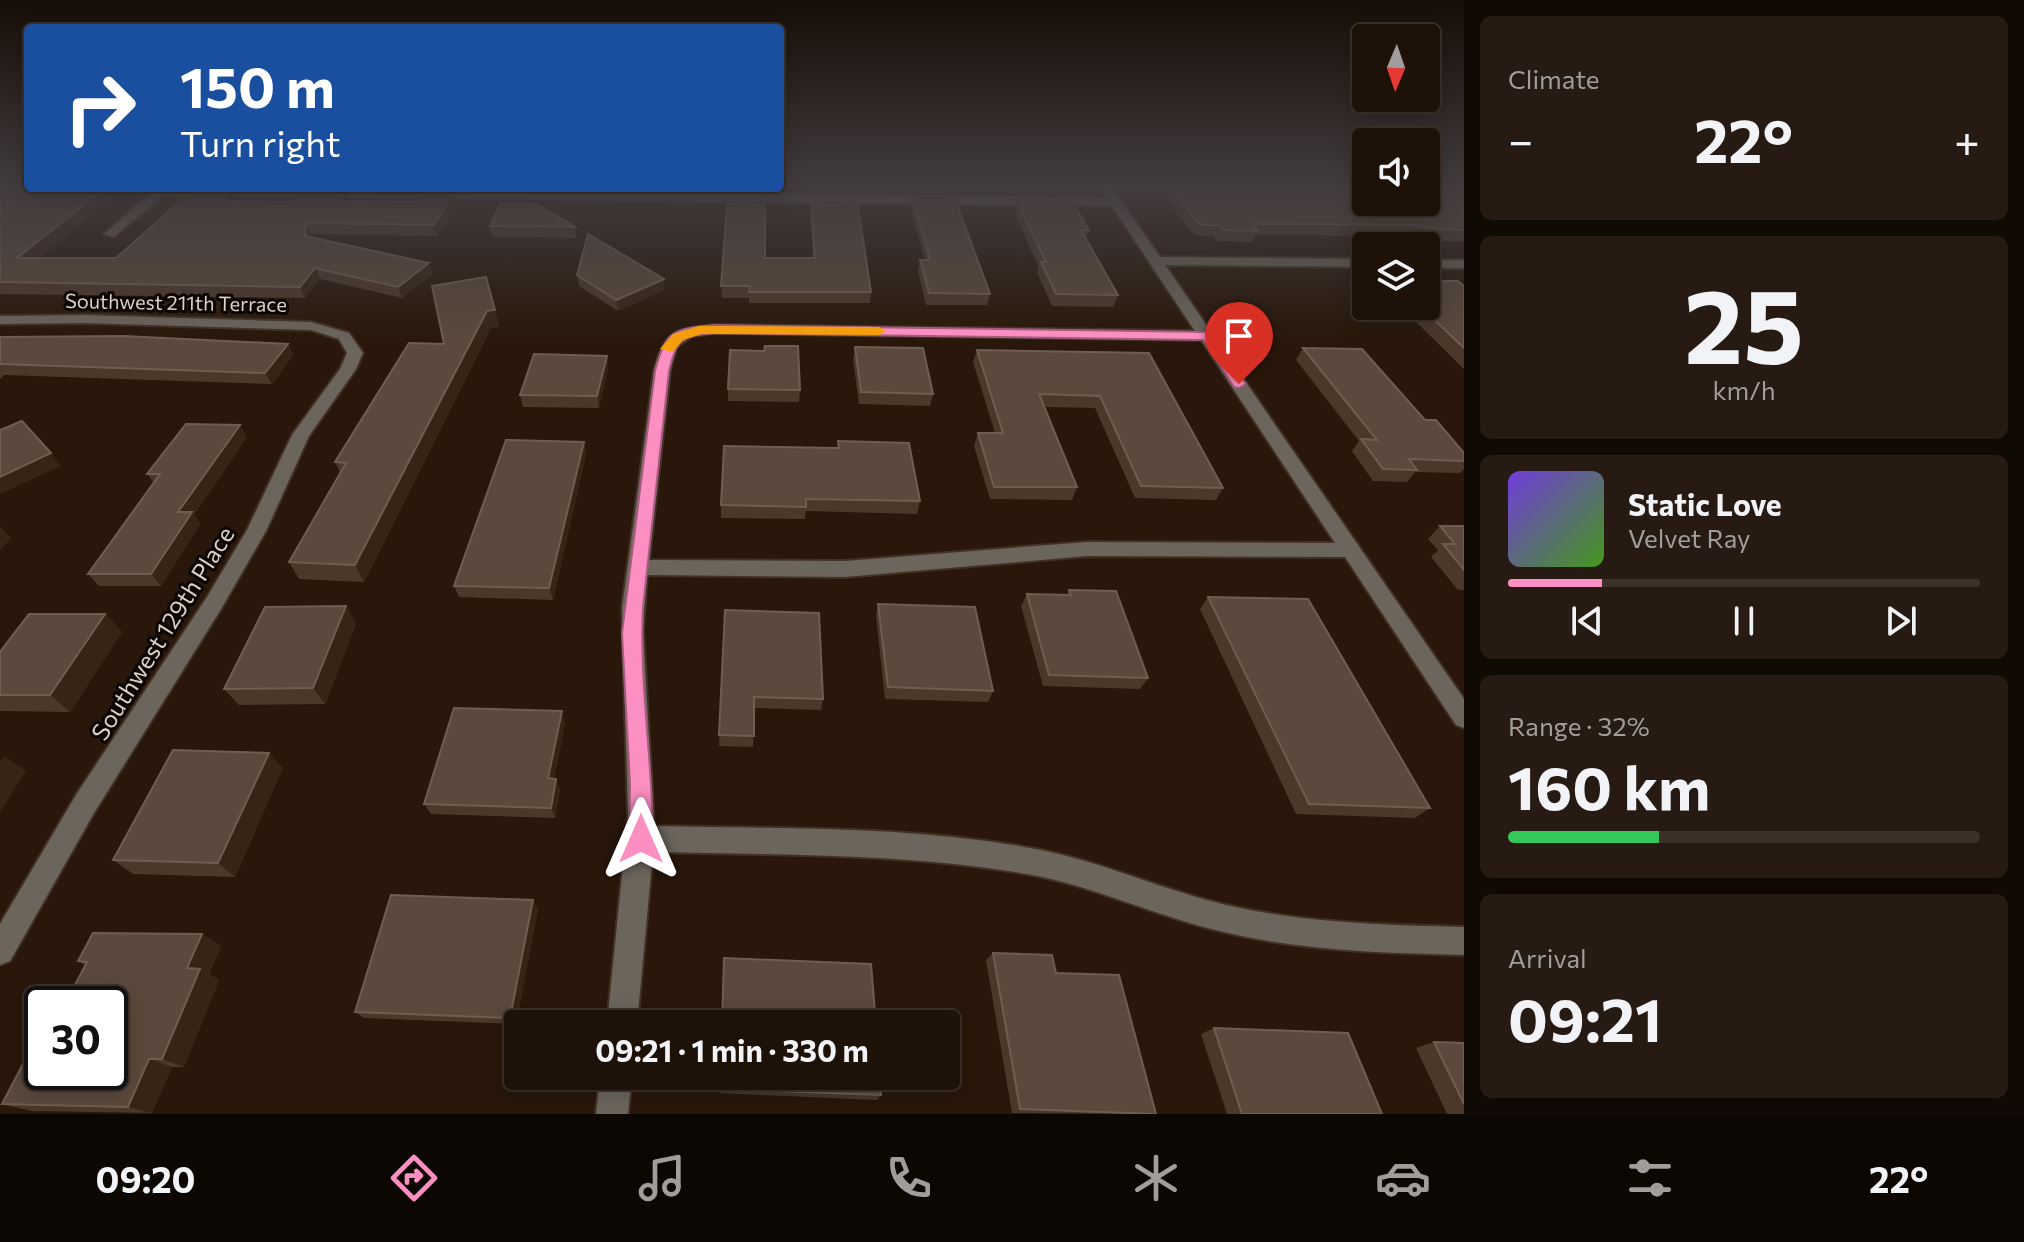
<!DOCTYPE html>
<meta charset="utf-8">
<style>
:root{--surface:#1e1108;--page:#261a12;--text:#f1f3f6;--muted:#a19d9c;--line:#3c3129;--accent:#fc8fc2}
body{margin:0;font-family:Commissioner,sans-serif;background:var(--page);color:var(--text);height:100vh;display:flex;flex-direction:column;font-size:30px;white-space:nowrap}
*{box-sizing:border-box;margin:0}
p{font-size:26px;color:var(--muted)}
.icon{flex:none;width:44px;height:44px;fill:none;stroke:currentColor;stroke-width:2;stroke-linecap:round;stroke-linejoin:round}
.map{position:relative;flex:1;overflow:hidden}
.details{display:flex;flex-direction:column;gap:16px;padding:16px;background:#100904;width:560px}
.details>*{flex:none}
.banner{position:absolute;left:24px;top:24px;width:760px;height:168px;border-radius:8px;box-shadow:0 4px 20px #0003,0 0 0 2px var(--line);background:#1a4fa0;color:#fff;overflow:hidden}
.needle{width:52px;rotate:182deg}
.fabs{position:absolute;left:1352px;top:24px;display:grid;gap:16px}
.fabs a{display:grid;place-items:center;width:88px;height:88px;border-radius:8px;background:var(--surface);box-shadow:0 4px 20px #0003,0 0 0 2px var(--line);font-size:40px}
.speed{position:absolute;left:24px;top:986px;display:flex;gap:16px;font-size:40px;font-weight:700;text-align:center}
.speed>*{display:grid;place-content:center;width:104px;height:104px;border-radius:50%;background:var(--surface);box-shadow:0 4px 20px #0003,0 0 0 2px var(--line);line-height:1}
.speed .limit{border:4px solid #111;border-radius:12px;background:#fff;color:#111}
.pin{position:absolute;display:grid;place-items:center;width:68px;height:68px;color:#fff;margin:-82px -34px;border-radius:50% 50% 50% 0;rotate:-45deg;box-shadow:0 0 8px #0007}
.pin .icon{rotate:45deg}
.me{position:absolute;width:88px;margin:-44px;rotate:0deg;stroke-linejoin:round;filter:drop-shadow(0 0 6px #0008)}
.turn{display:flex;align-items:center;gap:28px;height:168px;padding:0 24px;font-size:36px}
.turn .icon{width:104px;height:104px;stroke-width:2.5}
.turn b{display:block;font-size:56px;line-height:68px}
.big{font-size:60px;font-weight:700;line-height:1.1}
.details .widget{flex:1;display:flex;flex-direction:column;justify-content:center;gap:12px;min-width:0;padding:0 28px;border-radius:12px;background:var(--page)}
.details .dial{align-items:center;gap:0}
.dial b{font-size:104px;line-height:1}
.song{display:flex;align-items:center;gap:24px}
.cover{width:96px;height:96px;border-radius:12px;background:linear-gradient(135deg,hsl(260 70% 55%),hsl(100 70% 35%))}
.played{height:8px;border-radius:4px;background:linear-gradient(90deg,var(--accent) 20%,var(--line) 20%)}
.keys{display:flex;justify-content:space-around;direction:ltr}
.heat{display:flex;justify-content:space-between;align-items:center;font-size:44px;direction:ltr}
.charge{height:12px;border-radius:6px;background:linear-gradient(90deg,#34c759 32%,var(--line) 0)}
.trip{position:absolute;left:504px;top:1010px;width:456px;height:80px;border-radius:8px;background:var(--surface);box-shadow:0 4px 20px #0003,0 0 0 2px var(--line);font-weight:700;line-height:80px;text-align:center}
.menu{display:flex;height:128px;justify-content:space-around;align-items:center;background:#0c0703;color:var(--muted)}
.menu .icon{width:56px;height:56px}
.menu .current{color:var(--accent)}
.menu b{font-size:36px;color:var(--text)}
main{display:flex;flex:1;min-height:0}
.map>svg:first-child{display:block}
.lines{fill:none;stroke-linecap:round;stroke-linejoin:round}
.minor-casing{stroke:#413124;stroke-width:4}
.minor{fill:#6b655c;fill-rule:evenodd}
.wall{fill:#4a382b}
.shaded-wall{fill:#362417}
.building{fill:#5a493c;stroke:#6e5e51;stroke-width:2}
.route{fill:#fc8fc2;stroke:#a45d7e;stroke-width:2}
.slow{fill:#f59e0b}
.labels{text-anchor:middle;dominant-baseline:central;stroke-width:6;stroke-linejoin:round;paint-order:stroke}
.far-street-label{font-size:20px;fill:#dcd0c7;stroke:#0b0502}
.street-label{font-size:24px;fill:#dcd0c7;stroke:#0b0502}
</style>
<main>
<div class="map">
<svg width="1464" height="1114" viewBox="0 0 1464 1114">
<rect width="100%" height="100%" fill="#28170a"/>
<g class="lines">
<defs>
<g id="minor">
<path d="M1099,186h12l49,71 206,2v8l-201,-2 299,434v29l-8,-3 -111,-168 -258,-1 -242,21 -198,-2 -4,54 11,197c125,3 252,-1 376,22 66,11 127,40 192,56 79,19 161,21 242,23v28c-81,-2 -162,-4 -240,-23 -67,-15 -129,-46 -197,-58 -124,-21 -249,-19 -374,-22l-16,172h-30l21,-209 -6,-208 32,-236c11,-41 21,-42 61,-46l480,6 -83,-125 -950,-10 -48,41 -10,-3 53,-46 950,10zM715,333l486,7 134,203 -248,-1 -242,19 -196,-1 21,-189 6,-24 16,-11z"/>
<rect x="1426" y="260" width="38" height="8"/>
<polygon points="85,315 311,322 349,333 363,353 356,369 309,436 266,531 221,609 94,813 10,961 0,965 0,924 76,795 207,597 247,530 292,435 340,369 347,353 339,339 311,330 85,323 0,324 0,316"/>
<polygon points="600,1076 632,1076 628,1114 596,1114"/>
</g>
</defs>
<use href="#minor" class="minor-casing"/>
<use href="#minor" class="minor"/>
</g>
<g class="wall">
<polygon points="0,186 124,188 39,258 116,258 232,189 237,200 236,201 292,202 347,190 350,201 457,202 438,236 311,234 310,237 433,274 402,298 320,279 305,298 0,294"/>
<polygon points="905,186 948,186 946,193 907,193"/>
<polygon points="1003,186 1061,186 1059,194 1007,194"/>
<polygon points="1157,186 1464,186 1464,241 1430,241 1408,236 1256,235 1252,242 1217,241 1213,236 1198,236 1191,232"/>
<polygon points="912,196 990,294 987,305 926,305 918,271 920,260 925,260 910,207"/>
<polygon points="1018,197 1089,230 1086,238 1118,295 1113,307 1052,306 1037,273 1039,267 1016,217 1017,213 1015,208"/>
<polygon points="811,204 871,292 870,303 749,303 749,298 722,298 721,286 765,258 813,258 810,215"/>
<polygon points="490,226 575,227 577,238 492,237"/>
<polygon points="577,275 664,290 618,311 579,286"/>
<polygon points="432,286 499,326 491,328 364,582 299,579 289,562 340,473 335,462 444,344"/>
<polygon points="1464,286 1464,369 1411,317 1405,317 1394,306 1426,306"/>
<polygon points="0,337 288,344 293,355 272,384 4,375 0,379"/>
<polygon points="855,347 933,394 930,406 859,404 853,359"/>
<polygon points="1303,348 1425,420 1464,453 1464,469 1460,473 1415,472 1407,482 1373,481 1352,451 1359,441 1296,360"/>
<polygon points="977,350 1149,353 1223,488 1216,500 1135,498 1095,408 1044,407 1077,487 1072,500 990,499 974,446 978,433 995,433 973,362"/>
<polygon points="607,356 608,368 599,408 523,407 520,395"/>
<polygon points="728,389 800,390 799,402 728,401"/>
<polygon points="247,437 194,515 200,524 161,586 99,586 88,574 154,483 147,474"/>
<polygon points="838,441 920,501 917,514 806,511 805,519 721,518 721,505 837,448"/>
<polygon points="584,442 586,454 553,600 459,597 454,586"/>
<polygon points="1440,526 1464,526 1464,590 1458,590 1431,557 1438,550 1428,539"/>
<polygon points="1069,590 1148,678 1140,689 1043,686 1021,606 1027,594 1067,595"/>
<polygon points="1208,597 1430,808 1415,818 1296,814 1200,609"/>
<polygon points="878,604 993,691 988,702 885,699 876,616"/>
<polygon points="346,606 356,624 325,704 239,705 224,689"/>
<polygon points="725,610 823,699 821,710 754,708 753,747 719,746"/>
<polygon points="105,614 122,632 70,712 0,711 0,652"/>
<polygon points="565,723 554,779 560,789 555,818 431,814 424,804"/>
<polygon points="283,768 235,877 133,874 113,860"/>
<polygon points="538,909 516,1024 364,1018 355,1012"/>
<polygon points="202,934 221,946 209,974 219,980 184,1067 172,1067 152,1113 31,1111 2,1104 42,1072 85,965 78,961"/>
<polygon points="993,953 1056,973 1156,1114 1012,1113 986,960"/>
<polygon points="1214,1028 1382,1114 1227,1114 1201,1034"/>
<polygon points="1434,1042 1464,1043 1464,1114 1447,1114 1416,1048"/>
<polygon points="720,1076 881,1095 877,1100 719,1093"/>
</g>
<g class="shaded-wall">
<polygon points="105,188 124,188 25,269 17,258"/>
<polygon points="232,189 237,200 225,211 220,201"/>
<polygon points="347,190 350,201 338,201"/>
<polygon points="454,191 457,202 438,236 434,225"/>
<polygon points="306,223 311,234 309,247 305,236"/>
<polygon points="429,263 433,274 402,298 398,287"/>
<polygon points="315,268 320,279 305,298 300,287"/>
<polygon points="664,279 664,290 618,311 616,300"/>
<polygon points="495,310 499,326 491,328 364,582 355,565 487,311"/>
<polygon points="288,344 293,355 272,384 265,373"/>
<polygon points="607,356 608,368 599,408 597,396"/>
<polygon points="240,425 247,437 194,515 200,524 161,586 151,574 178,512"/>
<polygon points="584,442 586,454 553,600 549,588"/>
<polygon points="51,453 61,466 0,494 0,477"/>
<polygon points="0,526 11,538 0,551"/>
<polygon points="346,606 356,624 325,704 313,688"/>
<polygon points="105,614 122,632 70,712 50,695"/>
<polygon points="562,711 565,723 552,789 548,778"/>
<polygon points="269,753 283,768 235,877 218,863"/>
<polygon points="4,756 26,771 0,812 0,762"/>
<polygon points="556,779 560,789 555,818 551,808"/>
<polygon points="533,900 538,909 516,1024 510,1018"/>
<polygon points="202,934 221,946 209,974 219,980 184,1067 162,1059 187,968"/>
<polygon points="149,1059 172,1067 152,1113 128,1107"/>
</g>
<g class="building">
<polygon points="0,186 28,186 28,188 105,188 17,258 116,258 194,189 232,189 220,201 292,202 302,190 347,190 338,201 418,202 425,191 454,191 434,225 306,223 305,236 429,263 398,287 315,268 300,287 0,282"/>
<polygon points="1170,186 1366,186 1366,202 1426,202 1426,186 1464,186 1464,230 1438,229 1415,225 1252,224 1258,231 1223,230 1218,225 1203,225 1196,221"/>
<polygon points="912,196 954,196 990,294 929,293 920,260 930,260"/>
<polygon points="1018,197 1070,198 1089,230 1081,230 1118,295 1056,294 1041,262 1046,262 1019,206 1023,206"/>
<polygon points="501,203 536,204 575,227 490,226"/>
<polygon points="727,204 765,205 765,258 815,258 811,204 858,206 871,292 749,292 750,286 721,286"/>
<polygon points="588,234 664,279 616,300 577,275"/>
<polygon points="486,277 495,310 487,311 355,565 289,562 346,463 335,462 409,343 444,344 432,286"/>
<polygon points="1426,281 1458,281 1464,286 1464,348 1420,306 1426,306"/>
<polygon points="124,336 288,344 265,373 0,364 0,337"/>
<polygon points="765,346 798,346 800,390 728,389 730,350 764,351"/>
<polygon points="855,347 923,348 933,394 861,392"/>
<polygon points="1303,348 1362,349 1425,420 1436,420 1464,453 1464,461 1409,459 1417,470 1383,469 1361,439 1377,440"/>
<polygon points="977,350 1149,353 1223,488 1141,486 1100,396 1039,394 1077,487 994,487 978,433 1003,433"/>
<polygon points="534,354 607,356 597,396 520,395"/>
<polygon points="22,421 51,453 0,477 0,430"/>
<polygon points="186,424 240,425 178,512 192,512 151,574 88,574 160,474 147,474"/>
<polygon points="506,440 584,442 549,588 454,586"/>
<polygon points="838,441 909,443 920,501 806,499 806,507 721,505 724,446 839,448"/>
<polygon points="1440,526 1464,526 1464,570 1443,544 1455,544"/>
<polygon points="1069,590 1116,591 1148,678 1049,675 1027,594 1071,595"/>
<polygon points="1208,597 1308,599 1430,808 1309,804"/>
<polygon points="878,604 975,607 993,691 888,687"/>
<polygon points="346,606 313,688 224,689 265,607"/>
<polygon points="725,610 819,613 823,699 754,697 754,736 719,735"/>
<polygon points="29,614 105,614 50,695 0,695 0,652"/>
<polygon points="454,708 562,711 548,778 556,779 551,808 424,804"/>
<polygon points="173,750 269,753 218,863 113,860"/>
<polygon points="391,895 533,900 510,1018 355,1012"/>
<polygon points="93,933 202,934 187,968 200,969 162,1059 149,1059 128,1107 2,1104 39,1033 42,1033 42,1072 110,1072 110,1004 65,1004 87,962 78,961"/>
<polygon points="993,953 1052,955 1056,973 1119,975 1156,1114 1020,1109"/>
<polygon points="724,958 871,964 876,1024 722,1024"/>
<polygon points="1214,1028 1348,1033 1382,1114 1242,1114"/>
<polygon points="1434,1042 1464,1043 1464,1104"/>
<polygon points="720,1076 880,1076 881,1095 719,1089"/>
</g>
<linearGradient id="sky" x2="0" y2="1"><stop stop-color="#160d06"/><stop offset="0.54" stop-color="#423c3e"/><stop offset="1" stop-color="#423c3e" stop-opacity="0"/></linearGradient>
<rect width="1464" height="342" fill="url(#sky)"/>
<path class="route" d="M715,325l492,7 5,1 34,51 -7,4 -5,-1 -31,-47 -488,-7c-33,3 -38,5 -46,38l-26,236c-4,77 10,155 10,232l-3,9 -9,3 -8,-3 -4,-9 1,-55 -8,-151 33,-262c11,-42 19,-42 60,-46z"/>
<polygon class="slow" points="699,326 879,327 886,331 879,335 701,334 683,340 672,352 660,349 673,334"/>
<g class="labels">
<g class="far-street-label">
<text transform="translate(176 302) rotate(1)">Southwest 211th Terrace</text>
</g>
<g class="street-label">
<text transform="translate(162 633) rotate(-58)">Southwest 129th Place</text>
</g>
</g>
</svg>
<div class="fabs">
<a><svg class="needle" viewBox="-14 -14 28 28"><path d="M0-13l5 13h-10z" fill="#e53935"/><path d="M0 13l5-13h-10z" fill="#a19d9c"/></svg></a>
<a><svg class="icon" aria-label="sound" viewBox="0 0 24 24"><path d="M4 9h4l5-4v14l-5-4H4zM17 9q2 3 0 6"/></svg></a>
<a><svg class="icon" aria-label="layers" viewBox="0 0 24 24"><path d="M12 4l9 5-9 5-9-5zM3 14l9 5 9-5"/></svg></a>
</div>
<div class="speed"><div class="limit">30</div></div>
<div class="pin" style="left:1239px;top:384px;background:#d93025"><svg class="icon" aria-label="arrive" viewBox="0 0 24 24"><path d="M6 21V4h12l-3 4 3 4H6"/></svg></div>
<svg class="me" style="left:641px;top:839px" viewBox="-20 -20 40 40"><path d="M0-17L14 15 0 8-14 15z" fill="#fc8fc2" stroke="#fff" stroke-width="4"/></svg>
<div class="trip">09:21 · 1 min · 330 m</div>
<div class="banner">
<div class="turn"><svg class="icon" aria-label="right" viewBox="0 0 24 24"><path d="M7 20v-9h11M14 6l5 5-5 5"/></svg><div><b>150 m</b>Turn right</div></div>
</div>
</div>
<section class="details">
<div class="widget"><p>Climate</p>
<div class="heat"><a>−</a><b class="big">22°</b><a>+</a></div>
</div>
<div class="widget dial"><b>25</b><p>km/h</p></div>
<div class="widget">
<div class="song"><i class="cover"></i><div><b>Static Love</b><p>Velvet Ray</p></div></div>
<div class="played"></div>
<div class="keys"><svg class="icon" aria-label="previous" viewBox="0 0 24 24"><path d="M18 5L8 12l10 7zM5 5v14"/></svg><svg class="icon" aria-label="pause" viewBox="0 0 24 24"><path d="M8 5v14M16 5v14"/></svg><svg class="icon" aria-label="next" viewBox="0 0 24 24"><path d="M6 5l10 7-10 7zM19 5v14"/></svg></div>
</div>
<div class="widget"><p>Range · 32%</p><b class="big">160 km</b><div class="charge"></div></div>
<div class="widget"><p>Arrival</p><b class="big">09:21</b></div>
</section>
</main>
<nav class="menu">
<b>09:20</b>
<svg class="icon current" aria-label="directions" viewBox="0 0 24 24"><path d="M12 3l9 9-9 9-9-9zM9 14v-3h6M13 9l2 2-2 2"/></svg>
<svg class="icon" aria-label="music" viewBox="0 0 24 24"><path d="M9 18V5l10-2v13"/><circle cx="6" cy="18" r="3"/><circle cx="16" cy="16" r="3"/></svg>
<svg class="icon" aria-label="phone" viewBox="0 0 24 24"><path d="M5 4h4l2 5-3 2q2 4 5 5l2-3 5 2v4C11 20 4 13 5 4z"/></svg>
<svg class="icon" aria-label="climate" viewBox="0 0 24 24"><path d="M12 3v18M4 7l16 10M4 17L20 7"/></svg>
<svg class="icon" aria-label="car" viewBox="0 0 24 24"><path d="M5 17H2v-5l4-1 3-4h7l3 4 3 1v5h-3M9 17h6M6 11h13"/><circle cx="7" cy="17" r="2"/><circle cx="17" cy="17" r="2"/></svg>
<svg class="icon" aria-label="filters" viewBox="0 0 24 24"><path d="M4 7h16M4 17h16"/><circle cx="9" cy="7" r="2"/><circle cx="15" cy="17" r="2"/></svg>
<b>22°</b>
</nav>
